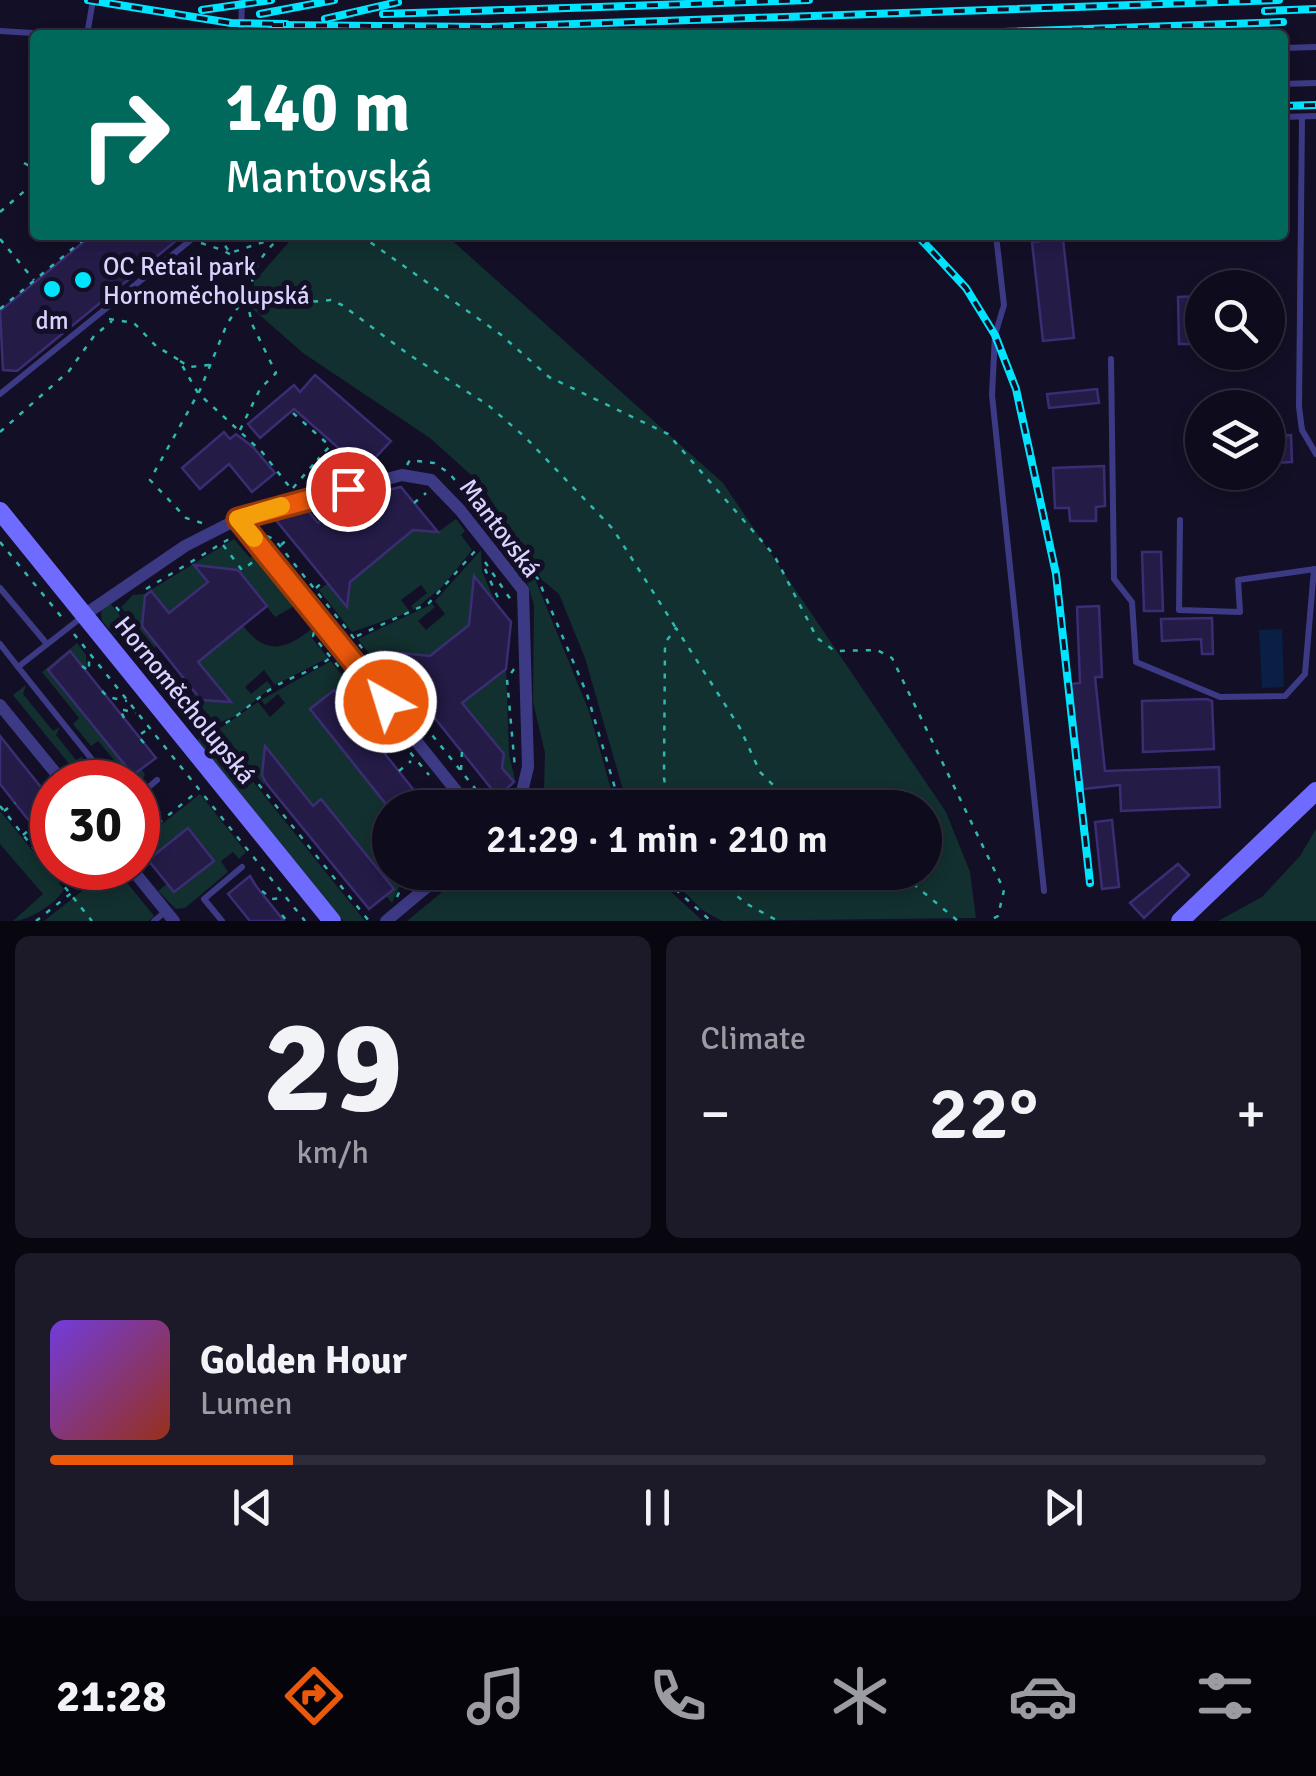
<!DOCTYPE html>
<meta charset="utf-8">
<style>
:root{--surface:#0e0b1c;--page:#1c1929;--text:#f1f3f6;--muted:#9b9ba3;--line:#2e2b3b;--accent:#ea580c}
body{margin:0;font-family:Signika,sans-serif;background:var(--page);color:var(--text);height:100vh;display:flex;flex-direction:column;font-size:38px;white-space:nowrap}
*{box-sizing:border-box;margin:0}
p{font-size:32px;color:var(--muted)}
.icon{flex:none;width:55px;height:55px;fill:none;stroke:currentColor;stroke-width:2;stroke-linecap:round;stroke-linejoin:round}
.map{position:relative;height:921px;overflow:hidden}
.side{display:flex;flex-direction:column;gap:15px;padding:15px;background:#08060f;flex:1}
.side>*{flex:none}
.banner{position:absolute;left:30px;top:30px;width:1258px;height:210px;border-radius:10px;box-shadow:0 5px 15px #0003,0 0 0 2px var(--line);background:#00695c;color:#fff;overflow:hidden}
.tools{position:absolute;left:1185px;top:270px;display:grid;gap:20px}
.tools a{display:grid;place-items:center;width:100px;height:100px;border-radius:50%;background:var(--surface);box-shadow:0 5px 15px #0003,0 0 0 2px var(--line);font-size:50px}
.speed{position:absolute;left:30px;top:760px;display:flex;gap:20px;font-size:50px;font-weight:700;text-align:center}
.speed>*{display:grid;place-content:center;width:130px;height:130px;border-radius:50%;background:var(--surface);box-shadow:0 5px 15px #0003,0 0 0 2px var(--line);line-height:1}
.speed .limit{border:15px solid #d22;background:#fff;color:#111}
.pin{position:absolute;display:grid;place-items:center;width:85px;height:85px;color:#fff;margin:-42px;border:5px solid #fff;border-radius:50%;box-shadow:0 2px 10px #0007}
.me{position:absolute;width:110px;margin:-55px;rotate:321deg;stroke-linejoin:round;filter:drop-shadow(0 0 8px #0008)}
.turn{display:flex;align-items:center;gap:35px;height:210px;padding:0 30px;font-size:45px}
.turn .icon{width:130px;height:130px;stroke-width:2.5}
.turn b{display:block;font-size:70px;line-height:85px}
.big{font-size:75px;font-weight:600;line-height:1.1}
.side .widget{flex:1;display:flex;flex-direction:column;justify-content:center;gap:15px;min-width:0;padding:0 35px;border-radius:15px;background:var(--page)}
.side .dial{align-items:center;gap:0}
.dial b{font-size:130px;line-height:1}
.song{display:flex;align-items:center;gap:30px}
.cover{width:120px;height:120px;border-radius:15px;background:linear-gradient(135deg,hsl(260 70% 55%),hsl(10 70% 35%))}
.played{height:10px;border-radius:5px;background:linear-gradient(90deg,var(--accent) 20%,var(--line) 20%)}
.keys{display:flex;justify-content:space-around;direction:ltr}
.heat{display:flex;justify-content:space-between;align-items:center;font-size:55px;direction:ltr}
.side .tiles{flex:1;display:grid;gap:15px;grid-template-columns:1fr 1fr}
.widget:last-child{grid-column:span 2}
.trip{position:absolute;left:372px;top:790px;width:570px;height:100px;border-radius:50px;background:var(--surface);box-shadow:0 5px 15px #0003,0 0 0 2px var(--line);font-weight:600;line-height:100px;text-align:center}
.tab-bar{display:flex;height:160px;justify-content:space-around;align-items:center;background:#06040b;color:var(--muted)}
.tab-bar .icon{width:70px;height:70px}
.tab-bar .active{color:var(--accent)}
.tab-bar b{font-size:45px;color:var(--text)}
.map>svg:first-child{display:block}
.green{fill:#12302f}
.water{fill:#0a1f44}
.building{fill:#241b47;stroke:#3b2d73;stroke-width:2.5}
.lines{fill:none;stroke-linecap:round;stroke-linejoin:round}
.path{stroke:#2fb8b0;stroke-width:2.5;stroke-dasharray:5 8;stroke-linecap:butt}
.lane{stroke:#3d3a85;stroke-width:6}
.street{stroke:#3d3a85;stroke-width:12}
.secondary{stroke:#6f6bff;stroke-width:18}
.rail-casing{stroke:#00e5ff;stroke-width:8}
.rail{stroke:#130f26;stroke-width:4;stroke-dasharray:11;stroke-linecap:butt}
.route-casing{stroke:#983908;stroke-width:25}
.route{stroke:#ea580c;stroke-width:18}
.slow{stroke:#f59e0b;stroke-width:18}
.poi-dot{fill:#00e5ff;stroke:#130f26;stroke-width:4}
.labels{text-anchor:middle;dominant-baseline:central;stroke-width:10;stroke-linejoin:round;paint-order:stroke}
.poi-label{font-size:25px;fill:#d9d4ff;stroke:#130f26;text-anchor:start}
.street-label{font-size:25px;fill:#d9d4ff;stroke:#130f26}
</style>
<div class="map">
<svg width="1316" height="921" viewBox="0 0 1316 921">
<rect width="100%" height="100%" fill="#130f26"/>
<g class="green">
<polygon points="295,235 446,235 723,483 946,812 970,872 976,918 722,921 702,910 666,873 925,872 925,808 628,807 585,658 559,594 542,580 480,483 430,438 303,353 253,309 254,282"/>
<polygon points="456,519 465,531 461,535 472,550 443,586 414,610 411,606 427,593 421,585 401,600 410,612 352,632 319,590 328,583 347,606 350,582 413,530 438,532"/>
<polygon points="234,539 250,558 255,554 296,605 275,617 238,570 195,565 208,582 169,613 145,596 142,625 157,645 155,648 121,607 133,595 144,594"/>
<polygon points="481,550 482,571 495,602 474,577 472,622 427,659 383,651 401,676 385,674 358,639 432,604 435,607 418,621 426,630 445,614 435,601"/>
<polygon points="535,579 589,711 616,807 534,807 544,790 545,753 533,702 534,605 527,583"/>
<polygon points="110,603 163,670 156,675 146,658 139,661 102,621 101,611"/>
<path d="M243,626c24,30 43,24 71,1l-3,10 17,21 -53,27 -11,-15 -19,17 6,7 16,-13 5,6 -36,29 -21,8 -23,-29 38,6 -32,-39z"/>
<polygon points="77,643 86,655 87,670 70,652 48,670 133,775 141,769 145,774 139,789 98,741 91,746 73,724 79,718 42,672"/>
<polygon points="331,661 358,696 361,715 357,719 334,690 311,710 390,809 390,872 416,873 400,885 392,903 386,896 393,889 322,800 313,806 266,747 264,785 219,729 258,702 270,717 285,703 278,694 265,705 261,700"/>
<polygon points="506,667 509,754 516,784 502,768 503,754 462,703"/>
<polygon points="26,685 23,694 53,731 60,727 56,735 76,760 83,756 79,764 94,782 84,782 13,695"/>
<polygon points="210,728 365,921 343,921 197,740"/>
<polygon points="200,794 246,852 239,859 233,852 221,861 228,872 185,908 176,909 158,891 167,884 174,892 149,861 151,864 141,870 138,843"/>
<path d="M0,811l64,78c-7,14 -35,32 -51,32l30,-27 -43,-50z"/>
<polygon points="1316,829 1316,921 1218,921 1262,897 1300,856"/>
<polygon points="111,868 115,868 154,916 149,921 44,921"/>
<polygon points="465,873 650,873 703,921 407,921"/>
</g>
<polygon class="water" points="1282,629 1284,687 1262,688 1259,630"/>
<g class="building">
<polygon points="92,235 183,235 17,371 3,370 0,311"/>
<polygon points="1063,239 1074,338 1043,341 1032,242"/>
<polygon points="1202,296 1202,344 1179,344 1178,297"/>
<polygon points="315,375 391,441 368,465 360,467 294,409 260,438 248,424 294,385 300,392"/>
<polygon points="1097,389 1099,403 1049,408 1047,394"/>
<polygon points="224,432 230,439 236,434 253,447 275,473 252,492 229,464 200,489 182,468"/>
<polygon points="1291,435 1292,462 1273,463 1272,436"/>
<polygon points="1104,466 1105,506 1096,507 1096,521 1070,521 1069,508 1055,508 1053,468"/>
<polygon points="401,487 438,532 413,530 350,582 347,607 275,519 308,511 318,523 340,505 345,512 366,495"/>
<polygon points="1142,552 1161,552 1163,611 1144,611"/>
<polygon points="194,565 238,570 267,606 198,662 231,702 201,700 142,626 145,596 151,591 169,613 208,582"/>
<polygon points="474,576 511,622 506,669 462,703 504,754 502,768 514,782 498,797 381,651 430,656 469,625"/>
<polygon points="1099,606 1102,677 1095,677 1105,771 1219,767 1220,807 1121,811 1120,785 1083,789 1071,684 1080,683 1077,607"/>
<polygon points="1212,618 1213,654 1202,654 1201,639 1162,641 1161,619"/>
<polygon points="70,651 156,758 133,775 48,670"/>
<polygon points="334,690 409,784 428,808 389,808 310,709"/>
<polygon points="1207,699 1212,701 1214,749 1143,752 1142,701"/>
<polygon points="0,736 52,801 52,850 0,784"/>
<polygon points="265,746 313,806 321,799 394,889 369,909 266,783 262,775"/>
<polygon points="1112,820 1119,887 1102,889 1095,822"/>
<polygon points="188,828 214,861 174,892 148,860"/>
<polygon points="1178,864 1189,875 1144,918 1130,903"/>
<polygon points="250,876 256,886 284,921 250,921 228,894"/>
</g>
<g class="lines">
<g class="path">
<polyline points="24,163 35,169"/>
<polyline points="0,212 35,182"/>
<polyline points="218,235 230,253 279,237"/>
<path d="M283,235c-23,19 -37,42 -30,72l78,-7 11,5 66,49 80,51 37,32 88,92 63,99"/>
<polyline points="360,235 500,334 549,377 668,434 774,555 817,638 835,651 877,650 892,658 1004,890 998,916 988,921"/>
<polyline points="0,239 34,280"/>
<path d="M201,243c22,7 39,12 50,33"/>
<polyline points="0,309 89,235"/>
<polyline points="109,319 134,323 156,346 179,360 198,393 262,452 292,490"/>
<polyline points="180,361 190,367 210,365"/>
<polyline points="293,413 330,446 318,459 335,475"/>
<polyline points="240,430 260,389 276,373 252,324 247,301"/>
<polyline points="0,432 69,371 94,336 112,321"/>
<polyline points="407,465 410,460 434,463 449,473 538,579 587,694 621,808"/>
<polyline points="336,483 336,476 375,466 378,469"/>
<polyline points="293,488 317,460"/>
<polyline points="414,503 426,493"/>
<polyline points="202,523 186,518 150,480 200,390 227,324 248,292"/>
<polyline points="267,536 275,540 486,802 486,808"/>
<polyline points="0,542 64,620"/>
<polyline points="223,545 242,570 254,561"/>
<polyline points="281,545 290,537"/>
<polyline points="485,562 511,600"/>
<polyline points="485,569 499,600"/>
<polyline points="316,588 325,580"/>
<polyline points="146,589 234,536"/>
<polyline points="116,607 210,724"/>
<polyline points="314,632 313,636 429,775"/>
<polyline points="74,634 305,921"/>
<polyline points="357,636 429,603 476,550"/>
<polyline points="141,661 179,708"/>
<polyline points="82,666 89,671 89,654"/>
<polyline points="514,669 507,679 515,768"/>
<polyline points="387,677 403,678"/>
<polyline points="102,691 108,697 127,701"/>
<polyline points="361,697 363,716"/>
<polyline points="124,718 120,709 136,713"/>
<polyline points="358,720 370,711"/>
<polyline points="426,724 434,717"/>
<path d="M214,729c24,-10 39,-29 60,-42 20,-12 39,-15 57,-30"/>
<polyline points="199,732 210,724 369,921"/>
<polyline points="144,743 138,736 148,729"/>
<polyline points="461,770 462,751"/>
<polyline points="399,771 411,761"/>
<polyline points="0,806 92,921"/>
<polyline points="669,808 664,778 665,643 676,628 740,728 760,772 779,791 807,808"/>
<polyline points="4,811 15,803"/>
<polyline points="23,835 34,826"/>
<polyline points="138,840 198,791"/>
<polyline points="43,857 52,849"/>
<polyline points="656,872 711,921"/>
<polyline points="707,872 747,904 778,921"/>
<polyline points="909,872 911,882 958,921"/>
<polyline points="262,891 272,899 284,898"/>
<polyline points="397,897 402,886 423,873"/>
<polyline points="282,915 287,921"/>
<polyline points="36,921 103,868"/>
</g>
<g class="lane">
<polyline points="0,31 66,35"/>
<polyline points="87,35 93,0"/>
<polyline points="241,35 242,0"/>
<polyline points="1282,48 1316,47"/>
<polyline points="1282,84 1316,83"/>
<polyline points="1282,117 1316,116"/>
<polyline points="1302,117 1299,407 1302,430 1316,454"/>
<polyline points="996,235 1004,305 995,335 992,395 1044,891"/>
<polyline points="1111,359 1114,579 1132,602 1136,662 1220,697 1285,696 1305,674 1314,569"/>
<polyline points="0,394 197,235"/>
<polyline points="1180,520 1179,610 1240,612 1238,580 1315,569"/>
<polyline points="0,588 47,644"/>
<polyline points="82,617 18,667 110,782"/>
<polyline points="0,644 18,667"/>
<polyline points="138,796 157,780"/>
<polyline points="154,921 165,912"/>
<polyline points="222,921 204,899 242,867"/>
</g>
<g class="street">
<polyline points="238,519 470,808"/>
<polyline points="84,615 185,546 238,519 402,475 431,480 460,510 523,590 528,767 518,808"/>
<polyline points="0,705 63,782"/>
<polyline points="131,868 174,921"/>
<polyline points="386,921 445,872"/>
</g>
<g class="secondary">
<polyline points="0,511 332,921"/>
<polyline points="1180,921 1316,791"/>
</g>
<defs>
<g id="rail">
<polyline points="88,0 231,23 286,24"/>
<polyline points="202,10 271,0"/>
<polyline points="1265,11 1316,9"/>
<polyline points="260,14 334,0"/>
<polyline points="383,14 809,0"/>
<polyline points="325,19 398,2"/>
<polyline points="272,25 489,27 1279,0"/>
<polyline points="918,35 1283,22"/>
<polyline points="1282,106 1316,105"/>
<polyline points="917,235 966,288 995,335 1016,389 1056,574 1090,883"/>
</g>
</defs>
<use href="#rail" class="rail-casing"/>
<use href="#rail" class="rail"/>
</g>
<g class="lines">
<defs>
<polyline id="route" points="348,489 238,519 386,702"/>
</defs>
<use href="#route" class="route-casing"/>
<use href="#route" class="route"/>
<polyline class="slow" points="254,538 238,519 281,506"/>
</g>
<g class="poi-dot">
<circle cx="83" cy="280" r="10"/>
<circle cx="52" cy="289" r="10"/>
</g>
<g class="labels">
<g class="poi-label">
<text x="103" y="266">OC Retail park<tspan x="103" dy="29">Hornoměcholupská</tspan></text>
<text x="52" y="320" text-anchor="middle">dm</text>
</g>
<g class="street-label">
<text transform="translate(500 528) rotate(53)">Mantovská</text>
<text transform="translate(185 700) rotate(51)">Hornoměcholupská</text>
</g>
</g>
</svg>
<div class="tools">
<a><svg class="icon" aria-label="search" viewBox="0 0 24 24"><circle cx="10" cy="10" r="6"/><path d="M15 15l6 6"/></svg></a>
<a><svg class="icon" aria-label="layers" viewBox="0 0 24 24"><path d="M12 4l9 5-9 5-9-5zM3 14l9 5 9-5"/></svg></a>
</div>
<div class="speed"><div class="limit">30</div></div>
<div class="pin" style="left:348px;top:489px;background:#d93025"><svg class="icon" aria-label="arrive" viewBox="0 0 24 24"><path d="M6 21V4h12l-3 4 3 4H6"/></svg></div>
<svg class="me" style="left:386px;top:702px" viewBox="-20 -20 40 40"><circle r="17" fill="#ea580c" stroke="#fff" stroke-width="3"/><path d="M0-11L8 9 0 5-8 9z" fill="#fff"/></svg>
<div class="trip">21:29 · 1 min · 210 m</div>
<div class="banner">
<div class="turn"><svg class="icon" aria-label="right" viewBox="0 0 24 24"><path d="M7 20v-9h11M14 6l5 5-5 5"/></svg><div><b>140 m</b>Mantovská</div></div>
</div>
</div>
<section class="side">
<div class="tiles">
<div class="widget dial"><b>29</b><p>km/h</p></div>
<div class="widget"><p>Climate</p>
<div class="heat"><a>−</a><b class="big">22°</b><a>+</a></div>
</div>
<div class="widget">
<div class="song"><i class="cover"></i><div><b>Golden Hour</b><p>Lumen</p></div></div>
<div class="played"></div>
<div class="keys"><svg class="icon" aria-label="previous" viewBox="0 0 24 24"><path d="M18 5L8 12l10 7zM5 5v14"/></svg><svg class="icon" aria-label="pause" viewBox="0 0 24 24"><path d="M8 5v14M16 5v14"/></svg><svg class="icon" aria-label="next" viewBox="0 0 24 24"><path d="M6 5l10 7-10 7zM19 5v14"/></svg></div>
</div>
</div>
</section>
<nav class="tab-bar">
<b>21:28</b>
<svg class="icon active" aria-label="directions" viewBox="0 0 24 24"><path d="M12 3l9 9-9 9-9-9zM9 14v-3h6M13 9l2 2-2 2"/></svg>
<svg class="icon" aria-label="music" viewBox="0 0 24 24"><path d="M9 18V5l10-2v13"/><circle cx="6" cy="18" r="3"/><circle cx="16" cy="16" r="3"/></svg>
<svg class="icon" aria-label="phone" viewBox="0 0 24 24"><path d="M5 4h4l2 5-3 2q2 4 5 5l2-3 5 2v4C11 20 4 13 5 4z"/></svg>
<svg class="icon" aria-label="climate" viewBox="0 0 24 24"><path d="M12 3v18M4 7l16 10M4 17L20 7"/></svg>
<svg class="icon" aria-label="car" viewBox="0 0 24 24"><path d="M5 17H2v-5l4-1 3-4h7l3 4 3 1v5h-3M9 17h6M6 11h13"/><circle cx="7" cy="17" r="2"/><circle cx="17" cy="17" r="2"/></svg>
<svg class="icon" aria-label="filters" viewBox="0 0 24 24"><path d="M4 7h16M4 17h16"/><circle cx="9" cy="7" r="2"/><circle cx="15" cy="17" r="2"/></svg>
</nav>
